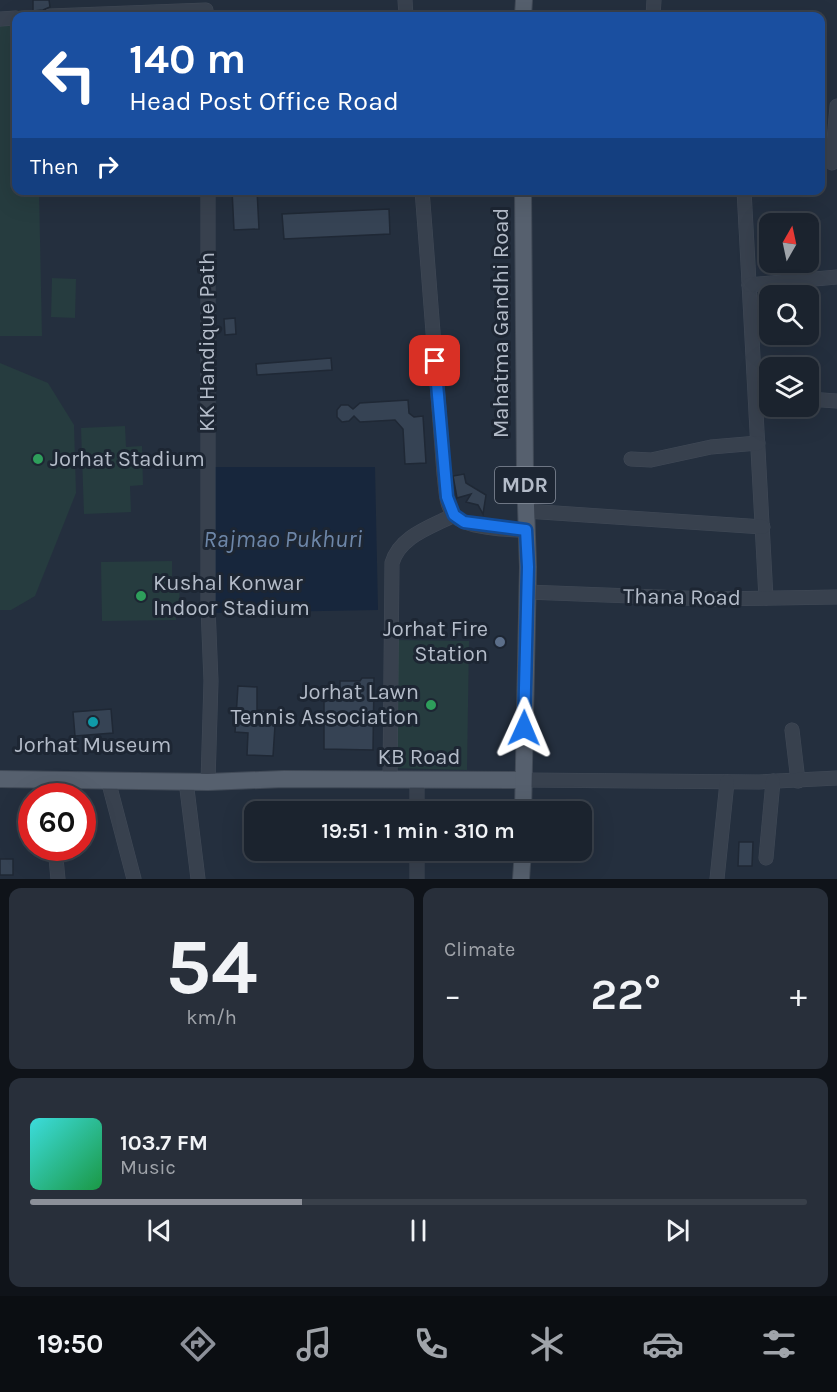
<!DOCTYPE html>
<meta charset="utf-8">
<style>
:root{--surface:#1b232e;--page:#282f3a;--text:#f1f3f6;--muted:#a0a4aa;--line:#39404a;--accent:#8c9099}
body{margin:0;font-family:Karla,sans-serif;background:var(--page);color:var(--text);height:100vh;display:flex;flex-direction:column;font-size:22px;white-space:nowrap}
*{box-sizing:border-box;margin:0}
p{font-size:20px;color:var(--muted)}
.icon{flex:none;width:33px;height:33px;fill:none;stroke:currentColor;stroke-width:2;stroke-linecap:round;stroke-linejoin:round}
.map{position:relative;height:879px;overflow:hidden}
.details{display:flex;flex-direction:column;gap:9px;padding:9px;background:#0f1319;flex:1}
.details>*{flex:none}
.guide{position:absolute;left:12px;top:12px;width:813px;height:183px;border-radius:12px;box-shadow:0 6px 24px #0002,0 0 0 2px var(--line);background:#1a4fa0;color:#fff;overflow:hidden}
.needle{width:39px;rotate:9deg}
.tools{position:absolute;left:759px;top:213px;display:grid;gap:12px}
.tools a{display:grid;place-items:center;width:60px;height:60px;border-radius:12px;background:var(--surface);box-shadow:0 6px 24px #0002,0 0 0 2px var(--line);font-size:30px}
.speed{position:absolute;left:18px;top:783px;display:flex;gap:12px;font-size:30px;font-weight:700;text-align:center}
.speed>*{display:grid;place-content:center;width:78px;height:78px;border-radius:50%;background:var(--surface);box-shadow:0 6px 24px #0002,0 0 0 2px var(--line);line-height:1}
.speed .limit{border:9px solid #d22;background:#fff;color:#111}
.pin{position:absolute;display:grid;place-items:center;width:51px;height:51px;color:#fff;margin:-26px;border-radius:12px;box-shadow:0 3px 9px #0006}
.me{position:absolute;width:66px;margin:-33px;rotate:1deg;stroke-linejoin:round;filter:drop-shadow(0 0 4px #0008)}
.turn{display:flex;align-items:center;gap:21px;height:126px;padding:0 18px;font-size:27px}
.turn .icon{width:78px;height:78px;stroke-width:2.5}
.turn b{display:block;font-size:42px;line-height:51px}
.then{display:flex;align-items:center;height:57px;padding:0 18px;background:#0003;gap:12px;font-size:22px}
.big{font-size:45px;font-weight:600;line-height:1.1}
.details .card{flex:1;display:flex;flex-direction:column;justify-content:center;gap:9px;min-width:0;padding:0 21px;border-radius:12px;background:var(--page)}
.details .dial{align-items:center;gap:0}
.dial b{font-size:78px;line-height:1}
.song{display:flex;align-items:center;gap:18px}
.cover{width:72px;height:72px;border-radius:9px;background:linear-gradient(135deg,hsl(180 70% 55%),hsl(140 70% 35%))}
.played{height:6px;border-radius:3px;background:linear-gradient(90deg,var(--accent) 35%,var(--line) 35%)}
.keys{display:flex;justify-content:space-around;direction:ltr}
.heat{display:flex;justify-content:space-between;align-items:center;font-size:33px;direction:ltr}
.details .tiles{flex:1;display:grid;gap:9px;grid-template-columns:1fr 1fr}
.card:last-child{grid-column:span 2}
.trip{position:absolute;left:244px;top:801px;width:348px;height:60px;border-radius:12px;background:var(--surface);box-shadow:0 6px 24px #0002,0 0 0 2px var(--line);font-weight:600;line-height:60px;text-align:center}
.menu{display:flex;height:96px;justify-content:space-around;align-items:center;background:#0b0e12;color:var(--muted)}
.menu .icon{width:42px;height:42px}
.menu .selected{color:var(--accent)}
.menu b{font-size:27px;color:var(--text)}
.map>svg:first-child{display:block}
.green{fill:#263c3f}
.water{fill:#17263c}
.building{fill:#364354;stroke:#1f2835;stroke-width:1.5}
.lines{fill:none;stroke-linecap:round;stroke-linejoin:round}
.minor-casing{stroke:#414a57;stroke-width:15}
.major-casing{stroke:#414a57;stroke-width:18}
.minor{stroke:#38414e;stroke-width:14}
.major{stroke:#56606e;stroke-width:16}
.route-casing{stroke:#114b97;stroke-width:15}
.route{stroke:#1a73e8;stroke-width:10}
.leisure-dot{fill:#2e9e5b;stroke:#1d2633;stroke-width:2}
.service-dot{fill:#5c6f8a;stroke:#1d2633;stroke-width:2}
.culture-dot{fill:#0f9aa8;stroke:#1d2633;stroke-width:2}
.labels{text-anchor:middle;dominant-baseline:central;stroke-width:6;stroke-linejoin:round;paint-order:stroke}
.shield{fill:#1d2633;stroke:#878f9c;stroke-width:1.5}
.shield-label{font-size:21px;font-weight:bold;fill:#b4bcc9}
.street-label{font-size:22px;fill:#b4bcc9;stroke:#1d2633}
.poi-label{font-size:22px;fill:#b4bcc9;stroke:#1d2633;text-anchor:start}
.water-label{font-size:24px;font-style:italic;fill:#6d86a8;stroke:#1d2633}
</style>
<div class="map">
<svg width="837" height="879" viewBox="0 0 837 879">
<rect width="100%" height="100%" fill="#242f3e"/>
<g class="green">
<polygon points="0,26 16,26 16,190 39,191 42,336 0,336"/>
<polygon points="52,278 76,279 75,318 51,317"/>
<polygon points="0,363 48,383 74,425 76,493 35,596 11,610 0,610"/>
<polygon points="125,426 126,447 142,446 143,485 130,486 131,512 84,514 81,428"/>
<polygon points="172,561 172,580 179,580 180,612 176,612 176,620 102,621 101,562"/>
<polygon points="394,640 469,641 467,770 392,768"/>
</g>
<polygon class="water" points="210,467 375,467 378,610 210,613"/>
<g class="building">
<polygon points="33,0 49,0 50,7 43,10 33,11"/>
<polygon points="232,190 257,190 259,229 234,230"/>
<polygon points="389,209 390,234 284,239 282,214"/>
<polygon points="235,318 236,334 225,335 224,319"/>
<polygon points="331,358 332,370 257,375 256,364"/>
<polygon points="408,400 409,413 414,417 423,416 426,463 405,464 403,429 395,420 360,422 354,416 349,421 342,422 337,417 337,410 341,405 348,405 353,409 360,403"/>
<polygon points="464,474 466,483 486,495 483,514 478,505 466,502 471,494 457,498 453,476"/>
<polygon points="362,678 374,678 373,750 324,749 324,702 340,696 340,681 360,681"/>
<polygon points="238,686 257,687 257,710 276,710 273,756 247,755 248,733 235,732"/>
<polygon points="111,709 113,733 75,736 73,712"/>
<polygon points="739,842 753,842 752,866 738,866"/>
<rect x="0" y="859" width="13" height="16"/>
</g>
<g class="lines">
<defs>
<g id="minor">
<polyline points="405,0 406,16"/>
<polyline points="50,16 206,10"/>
<polyline points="653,16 654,0"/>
<polyline points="0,19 16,18"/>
<polyline points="832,163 837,106"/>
<polyline points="208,190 208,607 211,681 208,782"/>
<path d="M422,190l22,284c2,13 1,30 10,41 10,13 55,15 72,15"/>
<polyline points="744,190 766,598"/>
<polyline points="749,285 837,277"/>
<polyline points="808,399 837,401"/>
<polyline points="631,459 651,460 711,447 758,443"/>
<polyline points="526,511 763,527"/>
<polyline points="527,592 709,599 837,597"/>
<polyline points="792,730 798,781"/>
<polyline points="50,779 51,796"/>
<polyline points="108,780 134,879"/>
<path d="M390,780l2,-217c8,-27 39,-36 62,-48"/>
<polyline points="417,780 417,812"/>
<polyline points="523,780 759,782 837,778"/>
<polyline points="186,781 198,879"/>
<polyline points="55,848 58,879"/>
<polyline points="766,858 773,781"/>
<polyline points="417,879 417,850"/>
<polyline points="717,879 727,782"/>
</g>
<g id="major">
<polyline points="523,16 524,0"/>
<polyline points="0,779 208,782 284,779 523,780"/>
<polyline points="523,812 528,567 525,475 523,190"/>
<polyline points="521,879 523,850"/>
</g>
</defs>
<use href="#minor" class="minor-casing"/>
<use href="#major" class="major-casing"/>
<use href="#minor" class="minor"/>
<use href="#major" class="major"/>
</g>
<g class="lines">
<defs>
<polyline id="route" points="435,361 447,497 454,515 464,522 526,530 528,567 524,728"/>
</defs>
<use href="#route" class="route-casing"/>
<use href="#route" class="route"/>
</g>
<g class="leisure-dot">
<circle cx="38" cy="459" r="6"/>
<circle cx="141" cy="596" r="6"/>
<circle cx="431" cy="705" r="6"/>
</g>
<circle class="service-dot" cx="500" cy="642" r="6"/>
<circle class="culture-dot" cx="93" cy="722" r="6"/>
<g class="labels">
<rect class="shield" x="495" y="467" width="60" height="36" rx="4.5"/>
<g class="shield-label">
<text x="525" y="485">MDR</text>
</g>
<g class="street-label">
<text transform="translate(501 323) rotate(-90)">Mahatma Gandhi Road</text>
<text transform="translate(207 342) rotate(-90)">KK Handique Path</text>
<text transform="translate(682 597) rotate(1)">Thana Road</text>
<text x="419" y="757">KB Road</text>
</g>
<g class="poi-label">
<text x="50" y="459">Jorhat Stadium</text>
<text x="153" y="583">Kushal Konwar<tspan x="153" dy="25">Indoor Stadium</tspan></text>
<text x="488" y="629" text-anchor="end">Jorhat Fire<tspan x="488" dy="25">Station</tspan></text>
<text x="419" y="692" text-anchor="end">Jorhat Lawn<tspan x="419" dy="25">Tennis Association</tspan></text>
<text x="93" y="745" text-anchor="middle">Jorhat Museum</text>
</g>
<g class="water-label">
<text x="283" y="539">Rajmao Pukhuri</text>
</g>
</g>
</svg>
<div class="tools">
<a><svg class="needle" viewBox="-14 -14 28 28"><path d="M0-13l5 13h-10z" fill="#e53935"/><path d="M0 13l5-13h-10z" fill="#a0a4aa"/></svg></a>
<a><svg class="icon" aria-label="search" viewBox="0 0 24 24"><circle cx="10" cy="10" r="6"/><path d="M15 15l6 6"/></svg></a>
<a><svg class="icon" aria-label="layers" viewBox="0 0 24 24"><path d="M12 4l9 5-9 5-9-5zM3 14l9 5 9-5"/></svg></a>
</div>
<div class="speed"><div class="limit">60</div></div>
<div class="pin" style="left:435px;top:361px;background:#d93025"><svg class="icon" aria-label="arrive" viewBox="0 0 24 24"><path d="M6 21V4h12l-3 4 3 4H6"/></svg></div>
<svg class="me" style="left:524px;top:728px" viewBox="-20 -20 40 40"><path d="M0-17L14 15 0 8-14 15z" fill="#1a73e8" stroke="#fff" stroke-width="4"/></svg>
<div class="trip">19:51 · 1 min · 310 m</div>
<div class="guide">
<div class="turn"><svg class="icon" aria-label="left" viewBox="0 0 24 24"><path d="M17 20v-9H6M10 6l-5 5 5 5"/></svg><div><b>140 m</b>Head Post Office Road</div></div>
<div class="then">Then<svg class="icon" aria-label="right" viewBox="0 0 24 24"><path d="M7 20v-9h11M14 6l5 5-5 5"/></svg></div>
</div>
</div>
<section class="details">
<div class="tiles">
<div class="card dial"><b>54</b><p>km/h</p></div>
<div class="card"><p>Climate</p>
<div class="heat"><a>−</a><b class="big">22°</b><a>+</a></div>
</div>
<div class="card">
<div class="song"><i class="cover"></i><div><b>103.7 FM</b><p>Music</p></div></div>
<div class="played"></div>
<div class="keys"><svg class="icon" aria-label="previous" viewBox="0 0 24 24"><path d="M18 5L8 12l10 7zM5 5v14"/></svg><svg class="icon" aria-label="pause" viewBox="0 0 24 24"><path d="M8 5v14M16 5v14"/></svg><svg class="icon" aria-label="next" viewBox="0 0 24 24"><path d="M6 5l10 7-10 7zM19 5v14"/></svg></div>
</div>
</div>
</section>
<nav class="menu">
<b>19:50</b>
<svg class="icon selected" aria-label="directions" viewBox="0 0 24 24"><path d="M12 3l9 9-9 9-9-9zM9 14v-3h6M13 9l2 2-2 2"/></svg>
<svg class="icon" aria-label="music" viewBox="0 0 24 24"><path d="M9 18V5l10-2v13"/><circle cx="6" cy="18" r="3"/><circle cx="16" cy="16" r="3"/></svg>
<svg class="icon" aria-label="phone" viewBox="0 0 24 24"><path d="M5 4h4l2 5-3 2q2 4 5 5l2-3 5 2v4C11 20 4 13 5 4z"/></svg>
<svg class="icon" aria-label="climate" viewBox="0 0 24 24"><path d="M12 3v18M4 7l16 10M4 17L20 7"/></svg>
<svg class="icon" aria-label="car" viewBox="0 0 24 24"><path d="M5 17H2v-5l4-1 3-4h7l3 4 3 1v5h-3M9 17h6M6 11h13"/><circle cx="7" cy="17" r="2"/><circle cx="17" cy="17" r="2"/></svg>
<svg class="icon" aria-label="filters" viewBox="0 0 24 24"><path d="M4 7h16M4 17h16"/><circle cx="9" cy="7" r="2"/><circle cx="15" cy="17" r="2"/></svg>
</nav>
